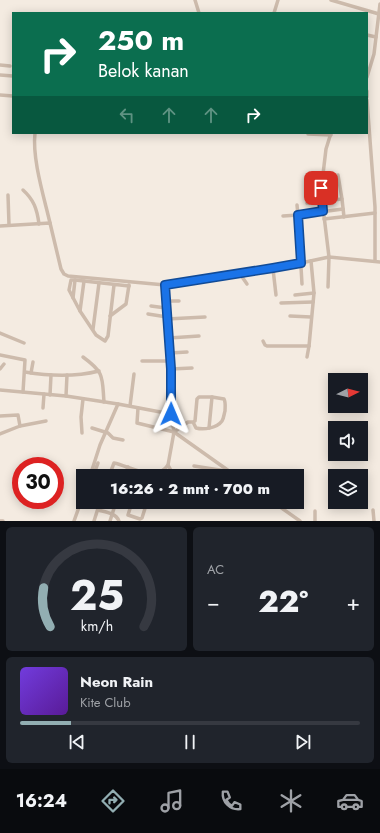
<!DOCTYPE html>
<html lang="id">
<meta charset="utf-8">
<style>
:root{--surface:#171b24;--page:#20242c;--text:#f1f3f6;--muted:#9ea1a6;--line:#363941;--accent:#92aeb2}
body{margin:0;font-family:Jost,sans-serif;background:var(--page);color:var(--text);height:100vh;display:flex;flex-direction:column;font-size:15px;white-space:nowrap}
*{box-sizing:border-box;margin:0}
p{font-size:13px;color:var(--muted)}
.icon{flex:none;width:22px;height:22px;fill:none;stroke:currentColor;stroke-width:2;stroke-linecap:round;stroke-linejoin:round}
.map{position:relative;height:521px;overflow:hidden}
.drawer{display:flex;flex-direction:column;gap:6px;padding:6px;background:#0d0f14;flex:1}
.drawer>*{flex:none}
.top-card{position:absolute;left:12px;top:12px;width:356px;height:122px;border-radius:0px;box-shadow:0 2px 10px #0003;background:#0b6e4f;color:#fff;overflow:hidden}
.needle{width:26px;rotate:84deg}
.tools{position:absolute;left:328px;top:373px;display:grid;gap:8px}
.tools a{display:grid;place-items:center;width:40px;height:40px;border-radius:0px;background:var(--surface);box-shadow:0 2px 10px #0003;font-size:20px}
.speed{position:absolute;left:12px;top:457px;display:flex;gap:8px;font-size:20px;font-weight:700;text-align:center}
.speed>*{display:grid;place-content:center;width:52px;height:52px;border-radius:50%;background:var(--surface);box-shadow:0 2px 10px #0003;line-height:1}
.speed .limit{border:6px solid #d22;background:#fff;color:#111}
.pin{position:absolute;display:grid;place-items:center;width:34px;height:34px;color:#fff;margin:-17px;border-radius:8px;box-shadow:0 2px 6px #0006}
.me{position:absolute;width:44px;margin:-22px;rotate:1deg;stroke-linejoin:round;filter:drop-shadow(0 0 3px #0008)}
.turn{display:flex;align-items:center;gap:14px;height:84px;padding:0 20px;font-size:18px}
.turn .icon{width:52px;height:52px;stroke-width:2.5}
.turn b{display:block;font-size:28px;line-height:34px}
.lanes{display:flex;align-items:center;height:38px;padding:0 20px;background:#0003;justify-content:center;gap:20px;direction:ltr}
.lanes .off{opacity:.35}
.big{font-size:30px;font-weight:800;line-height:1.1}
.drawer .tile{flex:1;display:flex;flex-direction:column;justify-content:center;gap:6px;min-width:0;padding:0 14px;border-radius:6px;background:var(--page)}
.drawer .dial{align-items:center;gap:0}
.dial svg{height:104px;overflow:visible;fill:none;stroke:var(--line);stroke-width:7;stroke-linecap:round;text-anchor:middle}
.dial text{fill:var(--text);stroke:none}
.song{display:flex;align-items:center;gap:12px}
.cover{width:48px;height:48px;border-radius:6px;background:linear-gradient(135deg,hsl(260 70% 55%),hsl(270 70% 35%))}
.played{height:4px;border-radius:2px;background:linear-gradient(90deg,var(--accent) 15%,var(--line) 15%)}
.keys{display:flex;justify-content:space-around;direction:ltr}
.heat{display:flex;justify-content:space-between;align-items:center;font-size:22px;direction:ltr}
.drawer .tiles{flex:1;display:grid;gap:6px;grid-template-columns:1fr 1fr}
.tile:last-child{grid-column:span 2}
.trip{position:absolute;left:76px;top:469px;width:228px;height:40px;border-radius:0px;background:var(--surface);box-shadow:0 2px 10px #0003;font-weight:800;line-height:40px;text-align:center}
.tab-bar{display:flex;height:64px;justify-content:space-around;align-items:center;background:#090b0e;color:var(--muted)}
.tab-bar .icon{width:28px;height:28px}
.tab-bar .active{color:var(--accent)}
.tab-bar b{font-size:18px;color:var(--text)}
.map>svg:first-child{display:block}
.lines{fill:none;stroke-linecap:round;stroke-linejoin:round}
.minor{stroke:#cdbbac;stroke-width:3.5}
.route-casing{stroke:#114b97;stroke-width:10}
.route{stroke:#1a73e8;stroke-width:7}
</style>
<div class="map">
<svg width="380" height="521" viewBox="0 0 380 521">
<rect width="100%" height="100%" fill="#f4ebe1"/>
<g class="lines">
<g class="minor">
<polyline points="195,0 199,13"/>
<polyline points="331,0 379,14"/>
<polyline points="274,13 278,0"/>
<polyline points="367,35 376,37"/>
<polyline points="0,65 10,66"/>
<polyline points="0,75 13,76"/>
<polyline points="367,77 374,54 380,4"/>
<polyline points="367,91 367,97"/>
<polyline points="0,95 13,96"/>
<polyline points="367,100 375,207 375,261"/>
<path d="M35,133c-3,26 9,64 15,90"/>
<polyline points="308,134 331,135"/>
<path d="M23,190c11,10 14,19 16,34"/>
<polyline points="8,195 9,225"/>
<polyline points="342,199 344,217"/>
<polyline points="307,203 342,199 338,175"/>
<polyline points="283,216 298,215 297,205"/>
<polyline points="324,219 375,213"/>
<polyline points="0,226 50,223 61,269 64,274 68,276 165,285 273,269 329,257 380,262"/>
<polyline points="273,269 276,295"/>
<polyline points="240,274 247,284"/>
<polyline points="302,284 298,215 343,209"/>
<polyline points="114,285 108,336 105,341 96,335 80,311 69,290 71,280 75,280 129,286"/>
<polyline points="165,285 171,369 171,414 174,432 236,476"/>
<polyline points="328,287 329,257 321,191 326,149 331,133"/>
<polyline points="295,295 314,293"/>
<polyline points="73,298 75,280"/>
<polyline points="166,301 179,301"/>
<polyline points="281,303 313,302"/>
<polyline points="151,306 166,308"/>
<polyline points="80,311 84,281"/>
<polyline points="148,314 167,317"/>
<polyline points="110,316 126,304 129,285"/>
<polyline points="290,316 311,317"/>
<polyline points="167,319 205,317"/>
<polyline points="93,329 99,283"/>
<polyline points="0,333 24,343"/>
<polyline points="169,338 199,336"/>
<polyline points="263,341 265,345 267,346 309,346 314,293 311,261"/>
<polyline points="170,353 187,352"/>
<polyline points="0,355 25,360 23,392"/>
<path d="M83,357c22,16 19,20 21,45"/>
<polyline points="307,357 309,346"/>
<polyline points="142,361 170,361"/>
<polyline points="0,369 4,364"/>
<polyline points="171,369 192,368"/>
<path d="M25,372c24,4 50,5 74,-1"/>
<polyline points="31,373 33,362"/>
<polyline points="0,390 66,396 118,404"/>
<polyline points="50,395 51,375"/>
<polyline points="66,396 67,375"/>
<polyline points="130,406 134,374"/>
<polyline points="43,408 44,394"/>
<polyline points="138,408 137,423 174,432"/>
<polyline points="0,416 18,415 20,426 0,434"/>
<polyline points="20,426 46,421"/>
<polyline points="92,428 108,433 113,438 123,440"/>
<polyline points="209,428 212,397"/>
<polyline points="82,433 81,417 83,399"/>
<polyline points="168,465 174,476"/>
<polyline points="194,466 226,471"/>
<polyline points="90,476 100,445 118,404 171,414"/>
<polyline points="93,476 98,463"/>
<path d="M109,476l5,-13c16,3 42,21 54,2l6,-33 14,-10h5l2,-1 2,-22 2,-2h13l12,2c2,4 1,8 1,12 -1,3 -1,7 -3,10 -5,7 -18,9 -26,7l-3,-6"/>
<polyline points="125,476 128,467"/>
<polyline points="132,502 128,515 140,519 142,518 147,502"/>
<polyline points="273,502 300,521"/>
<path d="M98,510c7,2 18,3 21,11"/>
<polyline points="373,510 374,521"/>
<polyline points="315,511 315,521"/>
<polyline points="0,521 3,521"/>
<polyline points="74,521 83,496"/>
<polyline points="94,521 100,502"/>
<polyline points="110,521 116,502"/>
</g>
</g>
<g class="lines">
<defs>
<polyline id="route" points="171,414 171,369 165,285 273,268 301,263 298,215 323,211 321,188"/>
</defs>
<use href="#route" class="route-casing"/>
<use href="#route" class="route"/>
</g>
</svg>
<div class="tools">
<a><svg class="needle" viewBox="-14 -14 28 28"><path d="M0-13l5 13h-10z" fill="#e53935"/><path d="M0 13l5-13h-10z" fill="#9ea1a6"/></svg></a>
<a><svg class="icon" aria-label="sound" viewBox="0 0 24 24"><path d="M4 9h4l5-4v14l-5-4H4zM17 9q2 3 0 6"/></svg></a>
<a><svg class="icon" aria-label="layers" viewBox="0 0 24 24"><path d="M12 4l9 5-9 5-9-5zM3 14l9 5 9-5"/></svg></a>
</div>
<div class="speed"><div class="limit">30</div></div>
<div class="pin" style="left:321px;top:188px;background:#d93025"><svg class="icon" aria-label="arrive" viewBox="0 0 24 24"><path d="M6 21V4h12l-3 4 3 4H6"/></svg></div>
<svg class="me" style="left:171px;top:414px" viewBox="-20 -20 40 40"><path d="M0-17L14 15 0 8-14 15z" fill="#1a73e8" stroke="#fff" stroke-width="4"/></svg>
<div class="trip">16:26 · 2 mnt · 700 m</div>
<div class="top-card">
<div class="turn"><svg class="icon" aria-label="right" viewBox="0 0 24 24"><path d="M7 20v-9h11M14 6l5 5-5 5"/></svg><div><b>250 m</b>Belok kanan</div></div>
<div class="lanes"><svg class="icon off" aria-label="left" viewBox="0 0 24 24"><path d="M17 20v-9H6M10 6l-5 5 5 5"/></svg><svg class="icon off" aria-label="ahead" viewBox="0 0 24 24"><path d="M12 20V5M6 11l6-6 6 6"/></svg><svg class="icon off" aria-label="ahead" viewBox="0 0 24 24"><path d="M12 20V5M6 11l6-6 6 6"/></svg><svg class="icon" aria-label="right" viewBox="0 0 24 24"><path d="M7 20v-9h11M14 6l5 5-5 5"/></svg></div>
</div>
</div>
<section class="drawer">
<div class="tiles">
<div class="tile dial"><svg viewBox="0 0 100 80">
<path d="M14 69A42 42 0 1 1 86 69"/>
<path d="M14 69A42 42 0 0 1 9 39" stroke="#92aeb2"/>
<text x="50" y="56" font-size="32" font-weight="700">25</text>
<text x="50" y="72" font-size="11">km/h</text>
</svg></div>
<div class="tile"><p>AC</p>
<div class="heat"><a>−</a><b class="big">22°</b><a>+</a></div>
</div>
<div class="tile">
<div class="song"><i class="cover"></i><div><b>Neon Rain</b><p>Kite Club</p></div></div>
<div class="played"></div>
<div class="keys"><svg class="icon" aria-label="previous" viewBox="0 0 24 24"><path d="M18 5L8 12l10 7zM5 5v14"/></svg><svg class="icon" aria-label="pause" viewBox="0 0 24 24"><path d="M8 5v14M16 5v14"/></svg><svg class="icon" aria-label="next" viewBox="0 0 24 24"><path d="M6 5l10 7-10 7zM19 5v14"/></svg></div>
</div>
</div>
</section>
<nav class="tab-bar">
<b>16:24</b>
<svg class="icon active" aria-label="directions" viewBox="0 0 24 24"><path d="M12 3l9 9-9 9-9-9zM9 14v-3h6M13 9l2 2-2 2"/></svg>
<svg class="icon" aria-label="music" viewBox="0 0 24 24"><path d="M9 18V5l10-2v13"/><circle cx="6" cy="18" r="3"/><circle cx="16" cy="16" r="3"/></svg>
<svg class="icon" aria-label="phone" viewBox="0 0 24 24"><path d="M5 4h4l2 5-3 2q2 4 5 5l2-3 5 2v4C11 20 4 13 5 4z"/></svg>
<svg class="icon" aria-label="climate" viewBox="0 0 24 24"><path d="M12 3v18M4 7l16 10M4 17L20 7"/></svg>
<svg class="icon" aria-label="car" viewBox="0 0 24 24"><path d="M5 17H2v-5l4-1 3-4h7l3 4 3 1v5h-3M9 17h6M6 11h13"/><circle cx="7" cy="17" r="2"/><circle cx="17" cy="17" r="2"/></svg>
</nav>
